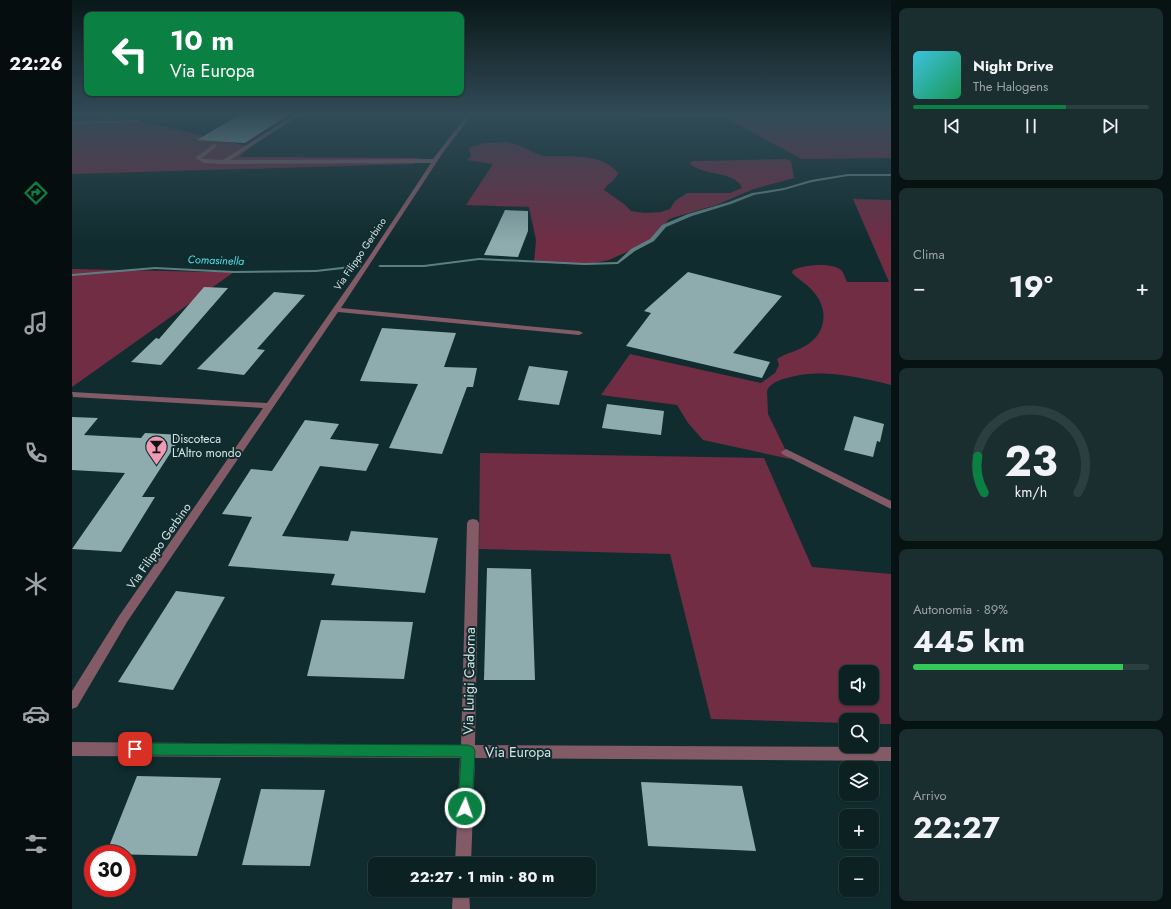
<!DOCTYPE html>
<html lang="it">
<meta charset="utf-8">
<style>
:root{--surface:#0c2122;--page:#1a2e2f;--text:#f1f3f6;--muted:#9aa3a5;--line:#2c3e40;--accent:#0b8043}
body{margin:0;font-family:Jost,sans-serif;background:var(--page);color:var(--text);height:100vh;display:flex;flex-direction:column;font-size:15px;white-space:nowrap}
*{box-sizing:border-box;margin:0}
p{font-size:13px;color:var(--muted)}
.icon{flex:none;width:22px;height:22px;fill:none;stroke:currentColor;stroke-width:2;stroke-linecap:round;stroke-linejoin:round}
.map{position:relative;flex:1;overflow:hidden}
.sheet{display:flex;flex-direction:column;gap:8px;padding:8px;background:#071213;width:280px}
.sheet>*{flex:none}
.top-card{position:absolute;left:12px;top:12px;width:380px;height:84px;border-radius:8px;box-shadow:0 1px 3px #0004,0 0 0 1px var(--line);background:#0b8043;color:#fff;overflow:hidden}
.fabs{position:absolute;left:767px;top:665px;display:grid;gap:8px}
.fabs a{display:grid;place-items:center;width:40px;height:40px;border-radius:8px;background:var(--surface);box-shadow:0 1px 3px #0004,0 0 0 1px var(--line);font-size:20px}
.speed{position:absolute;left:12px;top:845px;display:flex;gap:8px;font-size:20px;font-weight:700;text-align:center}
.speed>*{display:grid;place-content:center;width:52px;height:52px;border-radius:50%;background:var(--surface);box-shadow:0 1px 3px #0004,0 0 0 1px var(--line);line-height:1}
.speed .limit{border:6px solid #d22;background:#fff;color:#111}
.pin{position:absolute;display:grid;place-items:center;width:34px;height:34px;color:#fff;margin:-17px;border-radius:8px;box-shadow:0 2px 6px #0006}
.me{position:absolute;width:44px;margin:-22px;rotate:3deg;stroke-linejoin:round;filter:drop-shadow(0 0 3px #0008)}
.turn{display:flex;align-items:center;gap:14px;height:84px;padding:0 20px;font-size:18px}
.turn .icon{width:52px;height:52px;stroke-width:2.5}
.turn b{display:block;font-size:28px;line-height:34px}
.big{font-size:30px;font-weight:700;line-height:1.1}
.sheet .tile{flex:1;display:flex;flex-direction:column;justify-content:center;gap:6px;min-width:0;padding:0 14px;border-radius:8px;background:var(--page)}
.sheet .dial{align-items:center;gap:0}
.dial svg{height:104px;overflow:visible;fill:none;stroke:var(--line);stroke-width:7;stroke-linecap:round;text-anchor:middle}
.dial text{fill:var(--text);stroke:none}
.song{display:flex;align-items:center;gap:12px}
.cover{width:48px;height:48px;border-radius:6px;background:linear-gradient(135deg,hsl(190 70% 55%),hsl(150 70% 35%))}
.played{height:4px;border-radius:2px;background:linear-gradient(90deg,var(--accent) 65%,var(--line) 65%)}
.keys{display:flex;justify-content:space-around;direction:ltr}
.heat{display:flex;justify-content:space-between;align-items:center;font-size:22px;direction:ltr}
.charge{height:6px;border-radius:3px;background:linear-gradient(90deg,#34c759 89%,var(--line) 0)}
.trip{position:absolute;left:296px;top:857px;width:228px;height:40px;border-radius:8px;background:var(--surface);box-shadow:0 1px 3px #0004,0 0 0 1px var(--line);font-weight:700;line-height:40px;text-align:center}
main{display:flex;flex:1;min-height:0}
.dock{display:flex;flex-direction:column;width:72px;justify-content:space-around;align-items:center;background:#050d0e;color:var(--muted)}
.dock .icon{width:28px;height:28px}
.dock .active{color:var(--accent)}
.dock b{font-size:18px;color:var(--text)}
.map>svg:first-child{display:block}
.green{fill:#702d44;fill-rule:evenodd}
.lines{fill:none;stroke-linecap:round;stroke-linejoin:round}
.stream{fill:#5c8082;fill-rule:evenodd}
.building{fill:#8eacae}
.minor{fill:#835b66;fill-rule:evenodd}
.route{fill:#0b8043;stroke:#07532c}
.labels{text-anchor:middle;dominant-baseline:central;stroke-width:4;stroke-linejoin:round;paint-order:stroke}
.far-street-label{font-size:10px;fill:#d6e6e7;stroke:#102c2e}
.far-water-label{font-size:11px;font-style:italic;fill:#51e0e9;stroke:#102c2e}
.poi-label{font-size:12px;fill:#d6e6e7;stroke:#102c2e;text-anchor:start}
.street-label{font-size:12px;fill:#d6e6e7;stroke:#102c2e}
.near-street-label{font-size:14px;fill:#d6e6e7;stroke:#102c2e}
</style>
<main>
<nav class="dock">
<b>22:26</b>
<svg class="icon active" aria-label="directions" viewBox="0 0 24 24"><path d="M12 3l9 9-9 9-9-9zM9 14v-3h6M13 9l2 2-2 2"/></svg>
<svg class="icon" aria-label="music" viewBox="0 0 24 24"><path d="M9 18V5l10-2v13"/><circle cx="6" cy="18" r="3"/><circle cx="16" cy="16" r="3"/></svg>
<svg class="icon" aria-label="phone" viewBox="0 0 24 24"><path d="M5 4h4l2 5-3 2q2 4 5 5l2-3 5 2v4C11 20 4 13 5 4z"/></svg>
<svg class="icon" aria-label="climate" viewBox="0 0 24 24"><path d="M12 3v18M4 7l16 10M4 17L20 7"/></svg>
<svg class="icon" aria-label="car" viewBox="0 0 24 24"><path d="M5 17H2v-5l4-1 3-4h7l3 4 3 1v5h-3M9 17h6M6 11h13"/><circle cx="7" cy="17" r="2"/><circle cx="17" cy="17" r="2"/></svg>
<svg class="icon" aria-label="filters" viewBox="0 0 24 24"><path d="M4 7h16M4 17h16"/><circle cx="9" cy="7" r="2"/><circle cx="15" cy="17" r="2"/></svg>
</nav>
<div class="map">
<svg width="819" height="909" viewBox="0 0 819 909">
<rect width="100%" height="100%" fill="#102c2e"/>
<g class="green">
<polygon points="569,115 819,115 819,158 730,159 651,117 573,119"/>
<polygon points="32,119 68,121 178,147 167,157 349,158 342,164 0,174 0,121"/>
<path d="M433,142c18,2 24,10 39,14 25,1 58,-4 74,17 -2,8 -11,10 -14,17l20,14 7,7 14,2 16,-1 9,-3 5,-8 12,-8h43l12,-5c-6,-17 -40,-12 -53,-25l5,-2 92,-2 5,2 3,17 -40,11 -38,16 -44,13 -4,2 -9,14 -8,7 -42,19 -23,5 -52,-3 2,-22 -7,-33 -63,-2 27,-41 -26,-4 4,-4 -2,-8 14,-5z"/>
<path d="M781,199l38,1v185c-33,-8 -70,-17 -104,-7 -8,2 -17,5 -20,13l1,23 22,45 -87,-19 -15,-17 -11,-18 -76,-10 29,-41 131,29 14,-10 4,-8 -2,-6c9,-6 18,-7 28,-13 23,-13 24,-39 6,-57 -6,-6 -13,-10 -19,-16l1,-3c10,-5 39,-8 48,0 3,3 4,8 6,12h42z"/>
<polygon points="0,269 143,272 162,272 0,387"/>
<path d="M408,453l284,5 48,109 79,7v150h-19v-4h-26v3l-135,-4 -41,-165 -191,-5zM774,672h26v26h-26z"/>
</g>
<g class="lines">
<g class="stream">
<polygon points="69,120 68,122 0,124 0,122"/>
<polygon points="776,174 819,174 819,176 776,176 740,182 712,190 682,195 659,204 620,216 594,227 582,241 563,251 546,264 513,265 407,260 352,267 308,267 306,266 308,265 352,265 407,258 513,263 545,262 559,249 578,239 590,225 616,214 657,202 680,193 712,188 739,180"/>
<polygon points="287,265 289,266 289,267 244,272 162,273 83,269 0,276 0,274 83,267 162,271 244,270"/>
</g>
</g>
<g class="building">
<polygon points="167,115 216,115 173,143 125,140"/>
<polygon points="433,210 456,211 456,231 446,257 412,255"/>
<polygon points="616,272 710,296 661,353 698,362 690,378 554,346 579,313 572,311"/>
<polygon points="132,287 156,288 89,365 59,362 84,338 87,339"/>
<polygon points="202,292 233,295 185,349 193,350 172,375 125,369"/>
<polygon points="310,328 384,333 372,367 405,368 401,387 395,387 370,454 317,448 346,384 288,381"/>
<polygon points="457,366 496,371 487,405 446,400"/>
<polygon points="535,404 592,411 589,435 530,428"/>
<polygon points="782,416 812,424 808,442 805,441 801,457 772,450"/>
<polygon points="0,417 26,418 12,435 69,438 73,433 110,435 70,497 83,497 49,552 0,549 53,473 0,470"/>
<polygon points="233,420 267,424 258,439 307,444 294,471 248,466 210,536 276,541 279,531 366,538 353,593 259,585 263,574 156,566 180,517 150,514 179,469 200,471"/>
<polygon points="415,568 459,569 463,680 412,680"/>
<polygon points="104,591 153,597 101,690 46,682"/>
<polygon points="249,620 341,622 332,679 235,676"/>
<polygon points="65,776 149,778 125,856 34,854"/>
<polygon points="569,782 670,786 684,851 576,846"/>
<polygon points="189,789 253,790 238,866 170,865"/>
</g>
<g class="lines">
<g class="minor">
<polygon points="222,115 228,115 158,160 361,159 395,115 400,115 372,151 269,308 507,331 511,333 507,335 266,312 55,622 5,707 0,709 0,691 47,616 191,408 1,397 0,392 195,403 297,257 359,163 152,164 132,163 123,158 142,144 144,145 144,147 130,158 133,159 151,160"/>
<polygon points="714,449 819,501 819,509 710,454 709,452"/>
<polygon points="401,519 405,520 407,523 403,745 819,747 819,761 403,758 399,864 383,864 388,758 0,756 0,742 389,745 395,523 397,520"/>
<polygon points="381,890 397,890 398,909 380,909"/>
</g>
</g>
<linearGradient id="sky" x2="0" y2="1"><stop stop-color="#091819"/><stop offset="0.47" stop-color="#314b57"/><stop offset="1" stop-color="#314b57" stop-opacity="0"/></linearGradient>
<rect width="819" height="243" fill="url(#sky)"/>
<polygon class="route" points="63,743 396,745 401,747 403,751 400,808 398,812 393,814 388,812 386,808 389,757 63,755 59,754 57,749 59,745"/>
<defs>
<symbol id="bar-pin" viewBox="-11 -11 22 30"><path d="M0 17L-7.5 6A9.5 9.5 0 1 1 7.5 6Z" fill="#f19ab3" stroke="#102c2e"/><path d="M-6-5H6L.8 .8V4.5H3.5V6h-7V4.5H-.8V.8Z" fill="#111"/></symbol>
</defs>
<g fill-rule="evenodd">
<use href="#bar-pin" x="72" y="434" width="25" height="34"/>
</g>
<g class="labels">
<g class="far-street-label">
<text transform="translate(288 254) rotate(-56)">Via Filippo Gerbino</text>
</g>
<g class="far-water-label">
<text transform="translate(144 260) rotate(2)">Comasinella</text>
</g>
<g class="poi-label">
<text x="100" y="439">Discoteca<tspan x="100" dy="14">L'Altro mondo</tspan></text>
</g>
<g class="street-label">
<text transform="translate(87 546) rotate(-55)">Via Filippo Gerbino</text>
</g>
<g class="near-street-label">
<text transform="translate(397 681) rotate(-89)">Via Luigi Cadorna</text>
<text x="446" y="752">Via Europa</text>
</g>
</g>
</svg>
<div class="fabs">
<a><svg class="icon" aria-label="sound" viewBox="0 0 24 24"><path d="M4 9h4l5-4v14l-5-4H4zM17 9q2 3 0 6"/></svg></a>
<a><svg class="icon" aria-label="search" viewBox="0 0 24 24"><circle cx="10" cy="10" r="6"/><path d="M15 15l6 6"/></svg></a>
<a><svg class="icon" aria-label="layers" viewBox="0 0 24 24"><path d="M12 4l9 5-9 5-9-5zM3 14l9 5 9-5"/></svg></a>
<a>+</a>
<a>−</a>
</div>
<div class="speed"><div class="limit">30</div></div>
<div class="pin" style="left:63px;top:749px;background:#d93025"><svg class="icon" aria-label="arrive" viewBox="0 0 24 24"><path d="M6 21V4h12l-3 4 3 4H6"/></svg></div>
<svg class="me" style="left:393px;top:808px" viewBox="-20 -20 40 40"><circle r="17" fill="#0b8043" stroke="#fff" stroke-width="3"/><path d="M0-11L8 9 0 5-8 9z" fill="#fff"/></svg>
<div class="trip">22:27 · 1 min · 80 m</div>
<div class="top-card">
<div class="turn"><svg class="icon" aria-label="left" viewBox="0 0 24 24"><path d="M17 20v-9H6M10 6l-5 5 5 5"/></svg><div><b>10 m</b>Via Europa</div></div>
</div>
</div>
<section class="sheet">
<div class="tile">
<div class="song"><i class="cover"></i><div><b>Night Drive</b><p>The Halogens</p></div></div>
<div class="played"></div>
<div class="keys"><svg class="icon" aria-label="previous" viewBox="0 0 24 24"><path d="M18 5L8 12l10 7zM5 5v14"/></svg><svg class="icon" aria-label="pause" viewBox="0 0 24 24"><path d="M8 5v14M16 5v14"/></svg><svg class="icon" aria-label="next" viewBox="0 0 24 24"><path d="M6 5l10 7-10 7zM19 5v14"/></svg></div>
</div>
<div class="tile"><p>Clima</p>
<div class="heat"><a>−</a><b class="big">19°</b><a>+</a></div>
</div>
<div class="tile dial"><svg viewBox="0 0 100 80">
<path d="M14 69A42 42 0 1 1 86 69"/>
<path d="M14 69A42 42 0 0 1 9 41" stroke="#0b8043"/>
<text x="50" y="56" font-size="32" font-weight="700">23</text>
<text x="50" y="72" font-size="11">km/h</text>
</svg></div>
<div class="tile"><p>Autonomia · 89%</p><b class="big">445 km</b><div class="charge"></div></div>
<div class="tile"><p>Arrivo</p><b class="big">22:27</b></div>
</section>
</main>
